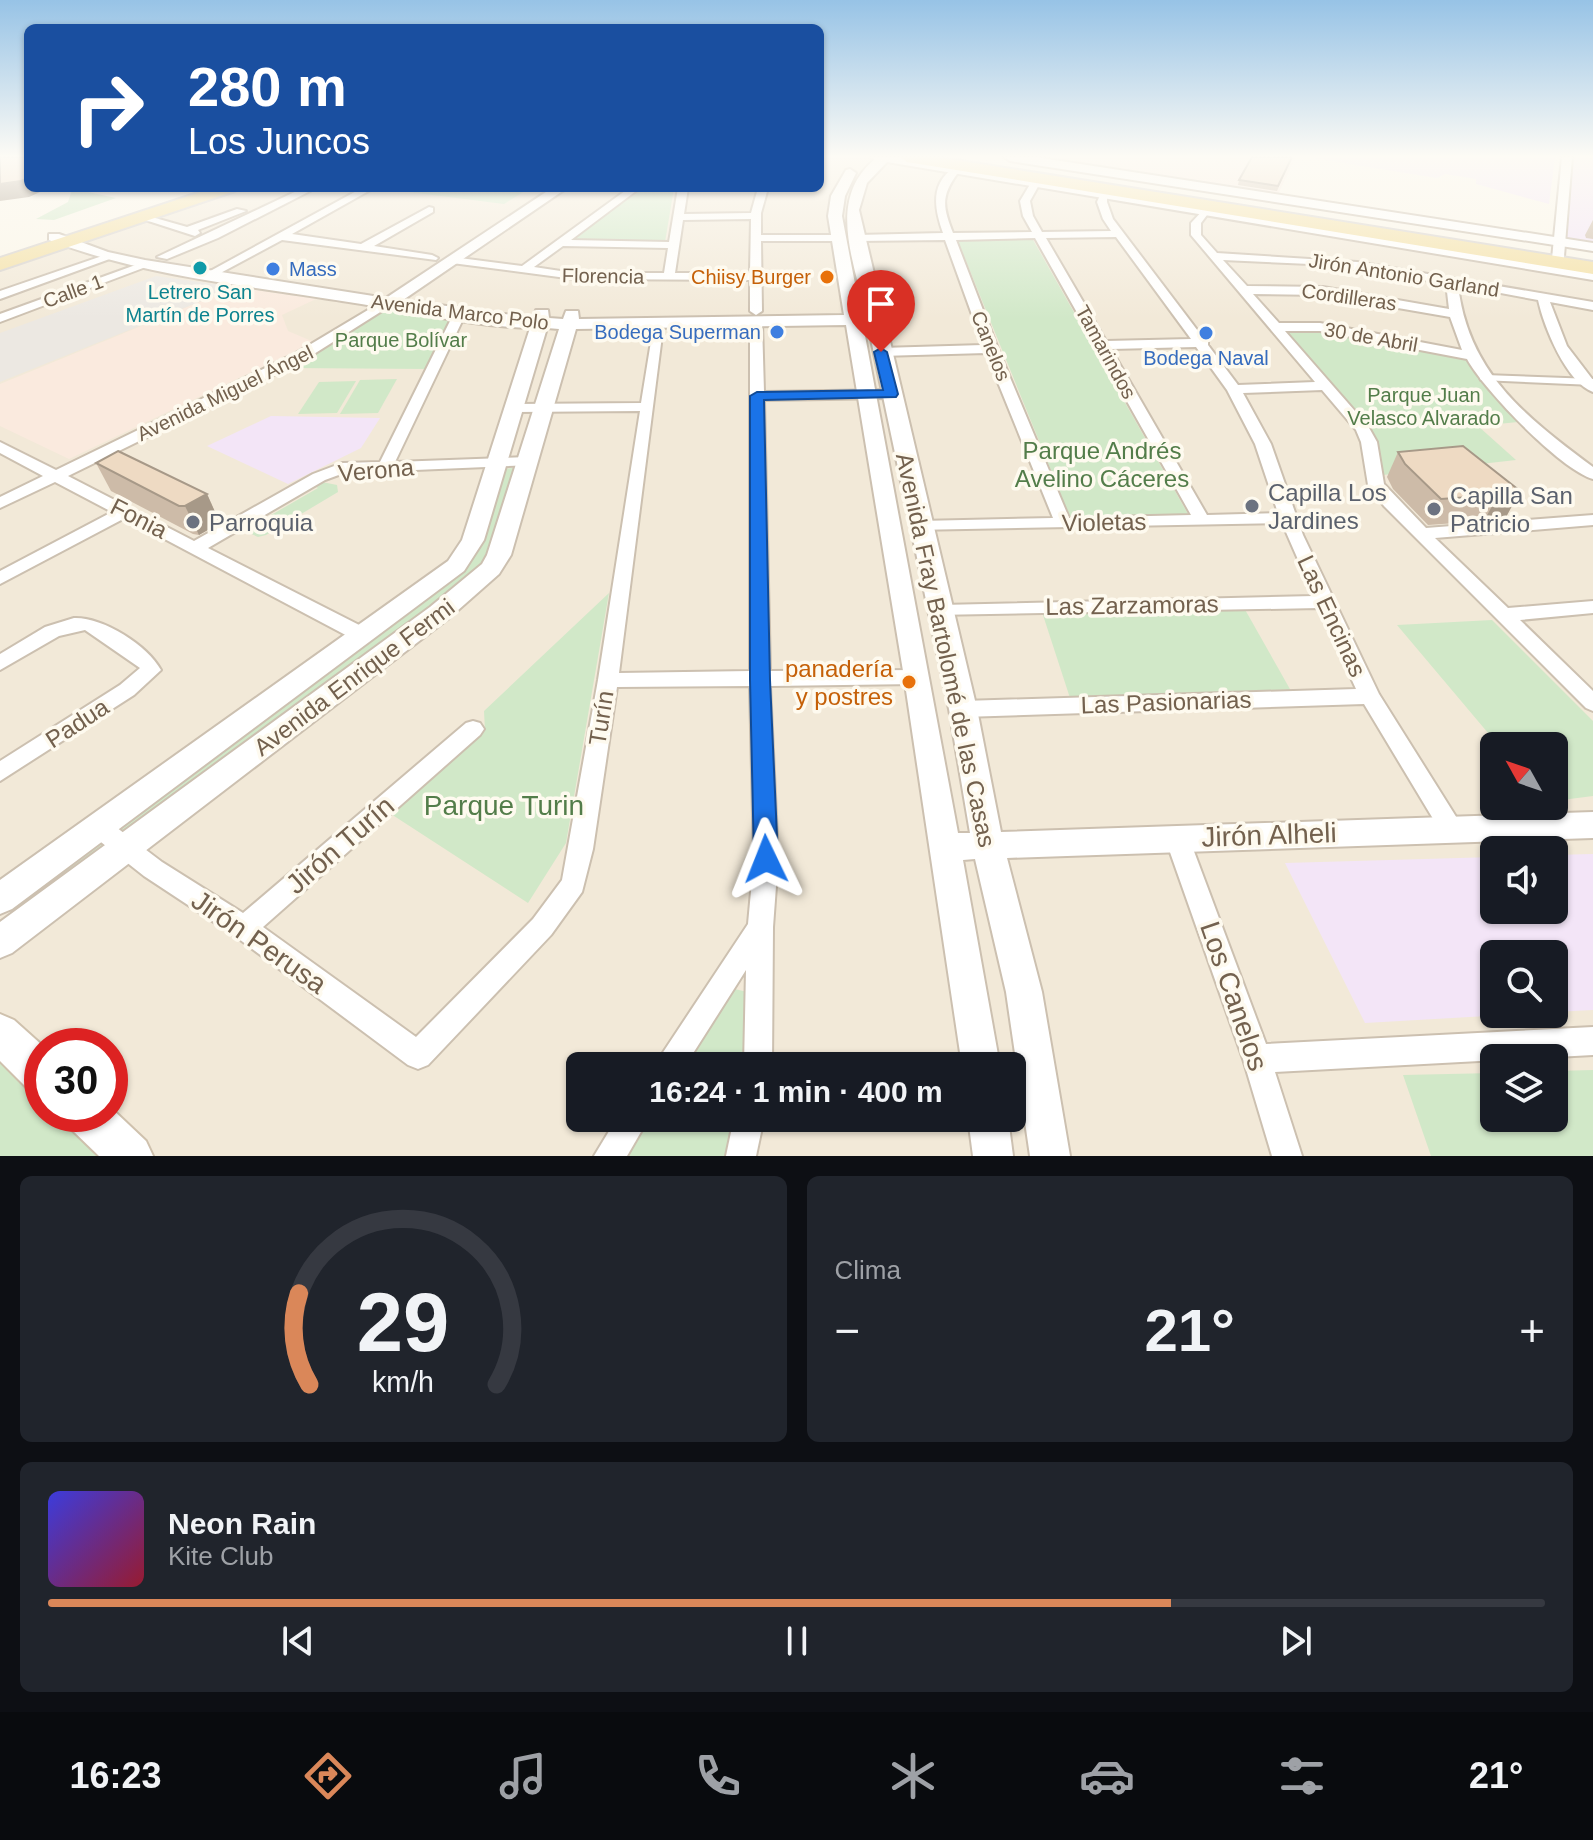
<!DOCTYPE html>
<html lang="es">
<meta charset="utf-8">
<style>
:root{--surface:#171b24;--page:#20242c;--text:#f1f3f6;--muted:#9ea1a6;--line:#363941;--accent:#da8759}
body{margin:0;font-family:Arial,sans-serif;background:var(--page);color:var(--text);height:100vh;display:flex;flex-direction:column;font-size:30px;white-space:nowrap}
*{box-sizing:border-box;margin:0}
p{font-size:26px;color:var(--muted)}
.icon{flex:none;width:44px;height:44px;fill:none;stroke:currentColor;stroke-width:2;stroke-linecap:round;stroke-linejoin:round}
.map{position:relative;height:1156px;overflow:hidden}
.details{display:flex;flex-direction:column;gap:20px;padding:20px;background:#0d0f14;flex:1}
.details>*{flex:none}
.guide{position:absolute;left:24px;top:24px;width:800px;height:168px;border-radius:12px;box-shadow:0 2px 6px #0004;background:#1a4fa0;color:#fff;overflow:hidden}
.needle{width:52px;rotate:310deg}
.fabs{position:absolute;left:1480px;top:732px;display:grid;gap:16px}
.fabs a{display:grid;place-items:center;width:88px;height:88px;border-radius:12px;background:var(--surface);box-shadow:0 2px 6px #0004;font-size:40px}
.speed{position:absolute;left:24px;top:1028px;display:flex;gap:16px;font-size:40px;font-weight:700;text-align:center}
.speed>*{display:grid;place-content:center;width:104px;height:104px;border-radius:50%;background:var(--surface);box-shadow:0 2px 6px #0004;line-height:1}
.speed .limit{border:12px solid #d22;background:#fff;color:#111}
.pin{position:absolute;display:grid;place-items:center;width:68px;height:68px;color:#fff;margin:-82px -34px;border-radius:50% 50% 50% 0;rotate:-45deg;box-shadow:0 0 8px #0007}
.pin .icon{rotate:45deg}
.me{position:absolute;width:88px;margin:-44px;rotate:358deg;stroke-linejoin:round;filter:drop-shadow(0 0 6px #0008)}
.turn{display:flex;align-items:center;gap:28px;height:168px;padding:0 32px;font-size:36px}
.turn .icon{width:104px;height:104px;stroke-width:2.5}
.turn b{display:block;font-size:56px;line-height:68px}
.big{font-size:60px;font-weight:600;line-height:1.1}
.details .tile{flex:1;display:flex;flex-direction:column;justify-content:center;gap:12px;min-width:0;padding:0 28px;border-radius:12px;background:var(--page)}
.details .dial{align-items:center;gap:0}
.dial svg{height:208px;overflow:visible;fill:none;stroke:var(--line);stroke-width:7;stroke-linecap:round;text-anchor:middle}
.dial text{fill:var(--text);stroke:none}
.song{display:flex;align-items:center;gap:24px}
.cover{width:96px;height:96px;border-radius:12px;background:linear-gradient(135deg,hsl(240 70% 55%),hsl(350 70% 35%))}
.played{height:8px;border-radius:4px;background:linear-gradient(90deg,var(--accent) 75%,var(--line) 75%)}
.keys{display:flex;justify-content:space-around;direction:ltr}
.heat{display:flex;justify-content:space-between;align-items:center;font-size:44px;direction:ltr}
.details .tiles{flex:1;display:grid;gap:20px;grid-template-columns:1fr 1fr}
.tile:last-child{grid-column:span 2}
.trip{position:absolute;left:566px;top:1052px;width:460px;height:80px;border-radius:12px;background:var(--surface);box-shadow:0 2px 6px #0004;font-weight:600;line-height:80px;text-align:center}
.dock{display:flex;height:128px;justify-content:space-around;align-items:center;background:#090b0e;color:var(--muted)}
.dock .icon{width:56px;height:56px}
.dock .active{color:var(--accent)}
.dock b{font-size:36px;color:var(--text)}
.map>svg:first-child{display:block}
.residential{fill:#f2e9d8;fill-rule:evenodd}
.commercial{fill:#faeade}
.industrial{fill:#ece8e2}
.education{fill:#f3e5f7}
.green{fill:#d1e8c8}
.lines{fill:none;stroke-linecap:round;stroke-linejoin:round}
.pedestrian-casing{stroke:#ccc0b0;stroke-width:4}
.minor-casing{stroke:#ccc0b0;stroke-width:4}
.tertiary-casing{stroke:#ccc0b0;stroke-width:4}
.secondary-casing{stroke:#cfc1ad;stroke-width:4}
.primary-casing{stroke:#d8d3cd;stroke-width:4}
.pedestrian{fill:#fff;fill-rule:evenodd}
.minor{fill:#fff;fill-rule:evenodd}
.tertiary{fill:#fff;fill-rule:evenodd}
.secondary{fill:#fff;fill-rule:evenodd}
.primary{fill:#f4e1a7;fill-rule:evenodd}
.wall{fill:#cdbba8}
.shaded-wall{fill:#a79988}
.building{fill:#eedac3;stroke:#a79988;stroke-width:2}
.route{fill:#1a73e8;stroke:#114b97;stroke-width:2}
.culture-dot{fill:#0f9aa8;stroke:#fefaef;stroke-width:3}
.shop-dot{fill:#3f7fe0;stroke:#fefaef;stroke-width:3}
.food-dot{fill:#e8710a;stroke:#fefaef;stroke-width:3}
.worship-dot{fill:#6b7280;stroke:#fefaef;stroke-width:3}
.labels{text-anchor:middle;dominant-baseline:central;stroke-width:7;stroke-linejoin:round;paint-order:stroke}
.far-shop-label{font-size:20px;fill:#366cbe;stroke:#fefaef;text-anchor:start}
.far-street-label{font-size:20px;fill:#73614e;stroke:#fefaef}
.far-food-label{font-size:20px;fill:#c56008;stroke:#fefaef;text-anchor:end}
.far-culture-label{font-size:20px;fill:#0d838f;stroke:#fefaef}
.far-park-label{font-size:20px;fill:#537d4a;stroke:#fefaef}
.park-label{font-size:24px;fill:#537d4a;stroke:#fefaef}
.street-label{font-size:24px;fill:#73614e;stroke:#fefaef}
.worship-label{font-size:24px;fill:#5b616d;stroke:#fefaef;text-anchor:start}
.food-label{font-size:24px;fill:#c56008;stroke:#fefaef;text-anchor:end}
.near-park-label{font-size:28px;fill:#537d4a;stroke:#fefaef}
.near-street-label{font-size:28px;fill:#73614e;stroke:#fefaef}
</style>
<div class="map">
<svg width="1593" height="1156" viewBox="0 0 1593 1156">
<rect width="100%" height="100%" fill="#fbf6e9"/>
<path class="residential" d="M820,157h98l675,109v890h-1593v-895l223,-73h597zM1494,746h60v60h-60zM1494,850h60v60h-60zM1494,954h60v60h-60zM42,1046h68v68h-68zM1494,1058h60v60h-60zM580,1066h432v52h-432z"/>
<g class="commercial">
<polygon points="1027,157 1296,157 1277,196"/>
<polygon points="236,287 316,299 282,315 288,331 314,342 69,459 0,426 0,384"/>
</g>
<polygon class="industrial" points="156,276 236,287 0,382 0,333"/>
<g class="education">
<polygon points="1306,157 1555,157 1549,204 1476,184 1476,179 1445,174 1437,178"/>
<polygon points="1573,157 1593,157 1593,245 1565,240"/>
<polygon points="271,416 380,418 361,448 288,484 207,446"/>
<polygon points="1593,854 1593,1010 1554,1012 1554,954 1494,954 1494,1014 1522,1014 1365,1023 1285,863 1494,857 1494,910 1554,910 1554,855"/>
</g>
<g class="green">
<polygon points="69,188 116,198 54,220 36,219 68,202 72,190"/>
<polygon points="377,188 530,188 504,204"/>
<polygon points="639,188 674,188 665,242 568,240"/>
<polygon points="1032,238 1188,514 1070,517 957,239"/>
<polygon points="388,309 453,320 428,369 289,368"/>
<polygon points="1283,329 1323,329 1465,358 1518,422 1478,426 1516,460 1383,475 1372,432"/>
<polygon points="397,379 378,413 340,414 360,380"/>
<polygon points="356,381 337,413 298,414 319,382"/>
<polygon points="520,467 488,562 469,584 28,913 13,897 443,585 503,469"/>
<polygon points="322,482 337,485 338,492 266,535 258,537 245,531 245,524 252,519 259,522 318,488 312,485"/>
<polygon points="609,593 566,843 528,903 391,814 485,731 484,711"/>
<polygon points="1243,606 1291,691 1070,698 1042,612"/>
<polygon points="1492,620 1593,721 1593,796 1554,801 1554,746 1499,746 1397,625"/>
<polygon points="730,988 752,993 741,1066 680,1066"/>
<polygon points="0,1054 42,1094 42,1114 63,1114 107,1156 0,1156"/>
<polygon points="1593,1070 1593,1156 1431,1156 1403,1075 1494,1073 1494,1118 1554,1118 1554,1071"/>
<polygon points="647,1118 734,1118 728,1156 623,1156"/>
</g>
<g class="lines">
<defs>
<polygon id="pedestrian" points="1485,375 1593,379 1593,385 1481,380 1480,378"/>
<g id="minor">
<polygon points="1562,157 1572,157 1563,269 1557,272 1551,269"/>
<path d="M955,167l5,3c-19,25 -18,35 -7,63l79,-1 -9,-16 -3,-15 12,-20 3,-1 5,3 -10,18 3,15 9,16 69,-1 -8,-12 -6,-17 4,-9h6v9l6,17 91,120 4,1v5l30,40 77,-3 -124,-147v-12l14,-15 5,3 -9,12v12l16,18 140,9 236,40v8l-43,-8 17,44 26,34v12c-27,-10 -49,-65 -55,-92l-80,-15c10,88 68,132 135,182v12c-33,-10 -109,-89 -126,-120l-147,-28h-35l83,95 9,16 7,42 42,44 167,-13v10l-158,13 73,70 85,-7v12l-73,7 73,71v20l-7,-3 -202,-202 -16,-21 -7,-43 -5,-12 -34,-40 -79,3 28,51 32,91 76,159 81,129 4,7 -4,7 -8,3 -8,-3 -80,-133 -401,13 -7,-3 -3,-5 3,-5 7,-3 393,-12 -37,-81 -385,7 -2,-4 2,-4 7,-2 373,-9 -32,-73 -368,7 -2,-4 2,-4 6,-1 133,-3 -67,-165 -105,3 -7,-4 7,-4 102,-3 -38,-105 -88,1 -5,-3 5,-3 86,-2c-9,-25 -13,-50 12,-66zM1116,237l75,102 -85,2 -60,-103zM1035,238l156,277 -122,3 -71,-169 -42,-109zM1223,260l87,4 136,19 3,26 -126,-22 -76,-1zM1253,294l70,1 127,22 12,33 -142,-27h-41zM1196,347l31,43 28,54 23,69 -71,2 -96,-166z"/>
<polygon points="303,188 316,188 218,238 167,259 157,257"/>
<polygon points="362,188 374,188 292,234 361,244 429,207 433,208 433,212 374,246 432,255 438,258 436,260 282,240 213,277 203,275"/>
<path d="M629,188h11l-69,52 98,2 9,-54h10l-4,26 67,-1 7,-25h10l-7,25v22h78l5,3 -5,3h-78l1,70 -6,4 -6,-4v-31l-176,-1 -122,-16 -6,-3 6,-3 70,9zM751,219l-1,54h-75l8,-53zM563,246l105,2 -4,25h-90l-40,-6z"/>
<polygon points="237,209 246,211 198,230 200,233 195,236 136,217 141,214 187,227"/>
<polygon points="105,255 115,257 0,299 0,291"/>
<polygon points="141,263 151,265 0,322 0,314"/>
<polygon points="383,301 393,304 306,359 68,476 194,541 313,474 342,463 380,462 453,315 463,312 465,315 395,462 527,457 532,459 535,462 532,465 344,473 325,480 208,548 369,630 372,635 369,640 355,640 125,518 0,584 0,571 112,512 55,482 0,508 0,497 43,476 0,453 0,442 56,470 296,353"/>
<polygon points="756,318 762,322 764,392 891,390 898,394 891,398 764,400 770,671 917,670 924,672 927,677 924,682 917,684 770,686 778,859 773,927 772,1066 744,1066 746,970 685,1066 654,1066 748,924 754,859 750,686 617,687 593,849 582,892 551,935 428,1065 418,1069 408,1065 235,936 144,876 92,835 88,828 92,821 100,818 108,821 162,862 243,913 466,723 473,721 480,723 484,729 480,735 263,927 416,1037 533,919 562,880 598,680 640,411 516,412 509,408 516,404 641,403 654,323 664,320 619,673 750,671 750,322"/>
<path d="M74,618c29,-1 73,27 87,52l-27,25 -134,86v-20l120,-76 20,-17 -55,-38 -26,6 -59,34v-16l45,-27z"/>
<polygon points="1177,828 1185,831 1189,838 1266,1044 1593,1027 1593,1055 1275,1072 1302,1156 1272,1156 1243,1059 1165,838 1169,831"/>
<polygon points="617,1118 649,1118 627,1156 594,1156"/>
<polygon points="734,1118 764,1118 756,1156 726,1156"/>
</g>
<g id="tertiary">
<path d="M871,157h29l693,113v10l-706,-118 -20,21 -8,27 118,499 24,123 592,-20v26l-586,20 35,134 28,164h-40l-24,-164 -31,-133 -12,1 37,206h-38l-58,-389 -58,-352 -270,4 -65,226 -12,19 -51,45 -436,334 -12,5v-36l430,-315 52,-43 5,-9 72,-226 -12,-1 -63,212 -20,31 -452,338 -12,5v-34l448,-319 14,-21 68,-212c-63,-2 -126,-18 -188,-27 -99,-16 -199,-25 -293,-61v-6h10l49,18 37,8 241,38 166,-110h15l-164,112 130,18 3,-8h12l1,8 14,1 3,-8h12l1,8 265,-4 -16,-99 3,-20 15,-26 4,-1 6,4 -11,23 -3,20 19,99h5c-11,-51 -40,-115 8,-155zM863,325h5l81,384 21,124h-12z"/>
<polygon points="1004,157 1035,157 1593,243 1593,251 1010,161"/>
<polygon points="968,1118 1008,1118 1013,1156 973,1156"/>
</g>
<g id="secondary">
<polygon points="0,1014 14,1020 43,1046 42,1094 27,1088 0,1061"/>
<polygon points="110,1107 146,1141 153,1156 99,1156 71,1129 65,1114 110,1114"/>
</g>
<g id="primary">
<polygon points="900,157 937,157 1593,262 1593,274 907,162"/>
<polygon points="213,188 237,188 235,191 0,270 0,258"/>
</g>
</defs>
<use href="#pedestrian" class="pedestrian-casing"/>
<use href="#minor" class="minor-casing"/>
<use href="#tertiary" class="tertiary-casing"/>
<use href="#secondary" class="secondary-casing"/>
<use href="#primary" class="primary-casing"/>
<use href="#pedestrian" class="pedestrian"/>
<use href="#minor" class="minor"/>
<use href="#tertiary" class="tertiary"/>
<use href="#secondary" class="secondary"/>
<use href="#primary" class="primary"/>
</g>
<g class="wall">
<polygon points="1292,157 1277,191 1238,185 1239,180"/>
<polygon points="1593,220 1593,239 1586,238 1585,235"/>
<polygon points="1398,452 1520,491 1506,517 1484,521 1428,525 1393,489 1387,477"/>
<polygon points="96,463 207,494 220,523 199,535 193,534 111,491"/>
</g>
<g class="shaded-wall">
<polygon points="28,178 28,188 49,188 29,197 0,201 0,184"/>
<polygon points="1520,491 1506,517 1484,521 1498,495"/>
<polygon points="207,494 220,523 199,535 185,506"/>
</g>
<g class="building">
<polygon points="0,157 28,157 28,178 21,181 0,184"/>
<polygon points="1252,157 1292,157 1278,186 1239,180"/>
<polygon points="1463,446 1520,491 1498,495 1441,499 1405,464 1398,452"/>
<polygon points="118,451 207,494 185,506 179,506 96,463"/>
</g>
<linearGradient id="sky" x2="0" y2="1"><stop stop-color="#97c3e6"/><stop offset="0.49" stop-color="#fdfbf5"/><stop offset="1" stop-color="#fdfbf5" stop-opacity="0"/></linearGradient>
<rect width="1593" height="319" fill="url(#sky)"/>
<polygon class="route" points="881,348 887,352 898,394 896,397 764,400 770,680 778,859 775,866 766,869 758,866 754,859 750,680 750,396 757,392 883,390 874,352"/>
<circle class="culture-dot" cx="200" cy="268" r="8"/>
<g class="shop-dot">
<circle cx="273" cy="269" r="8"/>
<circle cx="777" cy="332" r="8"/>
<circle cx="1206" cy="333" r="8"/>
</g>
<g class="food-dot">
<circle cx="827" cy="277" r="8"/>
<circle cx="909" cy="682" r="8"/>
</g>
<g class="worship-dot">
<circle cx="1252" cy="506" r="8"/>
<circle cx="1434" cy="509" r="8"/>
<circle cx="193" cy="522" r="8"/>
</g>
<g class="labels">
<g class="far-shop-label">
<text x="289" y="269">Mass</text>
<text x="761" y="332" text-anchor="end">Bodega Superman</text>
<text x="1206" y="358" text-anchor="middle">Bodega Naval</text>
</g>
<g class="far-street-label">
<text transform="translate(1404 275) rotate(9)">Jirón Antonio Garland</text>
<text transform="translate(603 276) rotate(1)">Florencia</text>
<text transform="translate(73 291) rotate(-20)">Calle 1</text>
<text transform="translate(1349 297) rotate(8)">Cordilleras</text>
<text transform="translate(460 312) rotate(7)">Avenida Marco Polo</text>
<text transform="translate(1371 337) rotate(10)">30 de Abril</text>
<text transform="translate(991 346) rotate(68)">Canelos</text>
<text transform="translate(1106 352) rotate(61)">Tamarindos</text>
<text transform="translate(225 393) rotate(-26)">Avenida Miguel Ángel</text>
</g>
<g class="far-food-label">
<text x="811" y="277">Chiisy Burger</text>
</g>
<g class="far-culture-label">
<text x="200" y="292">Letrero San<tspan x="200" dy="23">Martín de Porres</tspan></text>
</g>
<g class="far-park-label">
<text x="401" y="340">Parque Bolívar</text>
<text x="1424" y="395">Parque Juan<tspan x="1424" dy="23">Velasco Alvarado</tspan></text>
</g>
<g class="park-label">
<text x="1102" y="450">Parque Andrés<tspan x="1102" dy="28">Avelino Cáceres</tspan></text>
</g>
<g class="street-label">
<text transform="translate(376 470) rotate(-5)">Verona</text>
<text transform="translate(139 518) rotate(27)">Fonia</text>
<text transform="translate(1104 522) rotate(-1)">Violetas</text>
<text transform="translate(1132 605) rotate(-1)">Las Zarzamoras</text>
<text transform="translate(1332 616) rotate(65)">Las Encinas</text>
<text transform="translate(946 650) rotate(78)">Avenida Fray Bartolomé de las Casas</text>
<text transform="translate(354 677) rotate(-37)">Avenida Enrique Fermi</text>
<text transform="translate(1166 702) rotate(-2)">Las Pasionarias</text>
<text transform="translate(601 718) rotate(-81)">Turín</text>
<text transform="translate(77 723) rotate(-33)">Padua</text>
</g>
<g class="worship-label">
<text x="1268" y="492">Capilla Los<tspan x="1268" dy="28">Jardines</tspan></text>
<text x="1450" y="495">Capilla San<tspan x="1450" dy="28">Patricio</tspan></text>
<text x="209" y="522">Parroquia</text>
</g>
<g class="food-label">
<text x="893" y="668">panadería<tspan x="893" dy="28">y postres</tspan></text>
</g>
<g class="near-park-label">
<text x="504" y="805">Parque Turin</text>
</g>
<g class="near-street-label">
<text transform="translate(1269 835) rotate(-2)">Jirón Alheli</text>
<text transform="translate(340 845) rotate(-41)">Jirón Turín</text>
<text transform="translate(259 942) rotate(35)">Jirón Perusa</text>
<text transform="translate(1234 996) rotate(71)">Los Canelos</text>
</g>
</g>
</svg>
<div class="fabs">
<a><svg class="needle" viewBox="-14 -14 28 28"><path d="M0-13l5 13h-10z" fill="#e53935"/><path d="M0 13l5-13h-10z" fill="#9ea1a6"/></svg></a>
<a><svg class="icon" aria-label="sound" viewBox="0 0 24 24"><path d="M4 9h4l5-4v14l-5-4H4zM17 9q2 3 0 6"/></svg></a>
<a><svg class="icon" aria-label="search" viewBox="0 0 24 24"><circle cx="10" cy="10" r="6"/><path d="M15 15l6 6"/></svg></a>
<a><svg class="icon" aria-label="layers" viewBox="0 0 24 24"><path d="M12 4l9 5-9 5-9-5zM3 14l9 5 9-5"/></svg></a>
</div>
<div class="speed"><div class="limit">30</div></div>
<div class="pin" style="left:881px;top:352px;background:#d93025"><svg class="icon" aria-label="arrive" viewBox="0 0 24 24"><path d="M6 21V4h12l-3 4 3 4H6"/></svg></div>
<svg class="me" style="left:766px;top:859px" viewBox="-20 -20 40 40"><path d="M0-17L14 15 0 8-14 15z" fill="#1a73e8" stroke="#fff" stroke-width="4"/></svg>
<div class="trip">16:24 · 1 min · 400 m</div>
<div class="guide">
<div class="turn"><svg class="icon" aria-label="right" viewBox="0 0 24 24"><path d="M7 20v-9h11M14 6l5 5-5 5"/></svg><div><b>280 m</b>Los Juncos</div></div>
</div>
</div>
<section class="details">
<div class="tiles">
<div class="tile dial"><svg viewBox="0 0 100 80">
<path d="M14 69A42 42 0 1 1 86 69"/>
<path d="M14 69A42 42 0 0 1 10 34" stroke="#da8759"/>
<text x="50" y="56" font-size="32" font-weight="700">29</text>
<text x="50" y="72" font-size="11">km/h</text>
</svg></div>
<div class="tile"><p>Clima</p>
<div class="heat"><a>−</a><b class="big">21°</b><a>+</a></div>
</div>
<div class="tile">
<div class="song"><i class="cover"></i><div><b>Neon Rain</b><p>Kite Club</p></div></div>
<div class="played"></div>
<div class="keys"><svg class="icon" aria-label="previous" viewBox="0 0 24 24"><path d="M18 5L8 12l10 7zM5 5v14"/></svg><svg class="icon" aria-label="pause" viewBox="0 0 24 24"><path d="M8 5v14M16 5v14"/></svg><svg class="icon" aria-label="next" viewBox="0 0 24 24"><path d="M6 5l10 7-10 7zM19 5v14"/></svg></div>
</div>
</div>
</section>
<nav class="dock">
<b>16:23</b>
<svg class="icon active" aria-label="directions" viewBox="0 0 24 24"><path d="M12 3l9 9-9 9-9-9zM9 14v-3h6M13 9l2 2-2 2"/></svg>
<svg class="icon" aria-label="music" viewBox="0 0 24 24"><path d="M9 18V5l10-2v13"/><circle cx="6" cy="18" r="3"/><circle cx="16" cy="16" r="3"/></svg>
<svg class="icon" aria-label="phone" viewBox="0 0 24 24"><path d="M5 4h4l2 5-3 2q2 4 5 5l2-3 5 2v4C11 20 4 13 5 4z"/></svg>
<svg class="icon" aria-label="climate" viewBox="0 0 24 24"><path d="M12 3v18M4 7l16 10M4 17L20 7"/></svg>
<svg class="icon" aria-label="car" viewBox="0 0 24 24"><path d="M5 17H2v-5l4-1 3-4h7l3 4 3 1v5h-3M9 17h6M6 11h13"/><circle cx="7" cy="17" r="2"/><circle cx="17" cy="17" r="2"/></svg>
<svg class="icon" aria-label="filters" viewBox="0 0 24 24"><path d="M4 7h16M4 17h16"/><circle cx="9" cy="7" r="2"/><circle cx="15" cy="17" r="2"/></svg>
<b>21°</b>
</nav>
